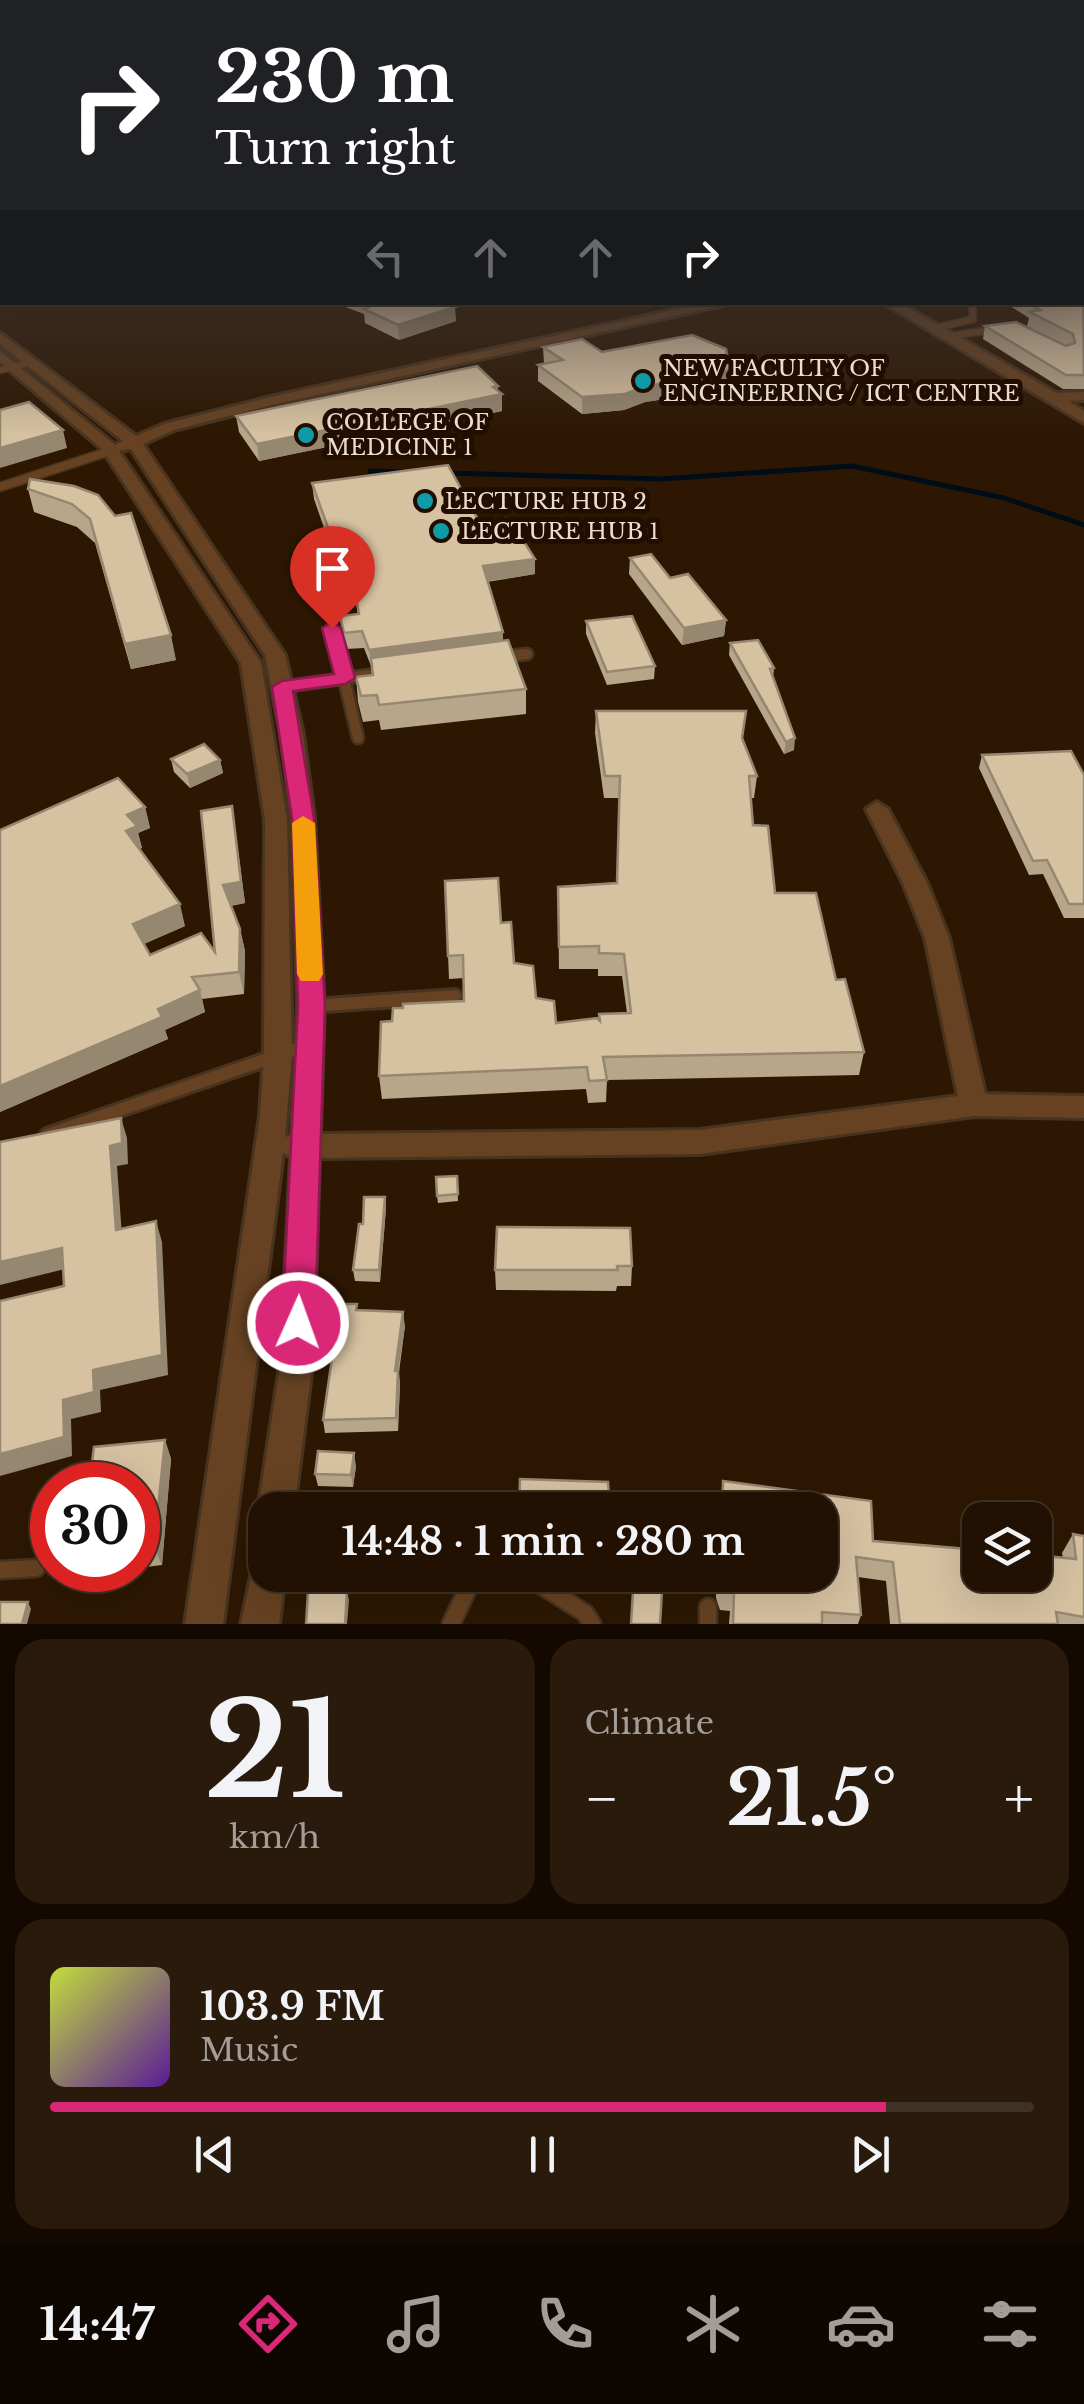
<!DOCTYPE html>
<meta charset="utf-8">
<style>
:root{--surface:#221102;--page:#2a1a0c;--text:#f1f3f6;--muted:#a29d99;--line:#3f3124;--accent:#db2777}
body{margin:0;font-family:"Libre Baskerville",serif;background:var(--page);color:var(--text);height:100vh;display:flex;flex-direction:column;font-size:38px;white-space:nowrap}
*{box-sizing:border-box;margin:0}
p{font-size:32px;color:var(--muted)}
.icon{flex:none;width:55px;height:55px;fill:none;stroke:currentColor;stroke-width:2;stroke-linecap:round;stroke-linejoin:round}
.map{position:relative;height:1624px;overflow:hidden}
.side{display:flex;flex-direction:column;gap:15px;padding:15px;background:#130901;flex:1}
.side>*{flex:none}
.guide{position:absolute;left:0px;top:0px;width:1085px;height:305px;box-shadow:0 10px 40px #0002,0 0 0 2px var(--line);background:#202124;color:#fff;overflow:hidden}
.buttons{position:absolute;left:962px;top:1502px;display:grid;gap:20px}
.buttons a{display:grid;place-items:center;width:90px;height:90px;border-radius:20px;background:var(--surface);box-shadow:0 10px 40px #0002,0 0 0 2px var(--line);font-size:50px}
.speed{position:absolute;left:30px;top:1462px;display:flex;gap:20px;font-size:50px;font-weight:700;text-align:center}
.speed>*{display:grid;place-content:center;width:130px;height:130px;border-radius:50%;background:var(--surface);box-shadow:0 10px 40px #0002,0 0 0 2px var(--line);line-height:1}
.speed .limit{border:15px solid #d22;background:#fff;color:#111}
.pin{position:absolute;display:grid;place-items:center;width:85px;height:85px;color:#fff;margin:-102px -42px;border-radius:50% 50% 50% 0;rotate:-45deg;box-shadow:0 0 10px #0007}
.pin .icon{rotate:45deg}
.me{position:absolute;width:110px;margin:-55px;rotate:2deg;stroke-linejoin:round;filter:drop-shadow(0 0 8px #0008)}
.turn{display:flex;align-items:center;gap:35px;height:210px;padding:0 50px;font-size:45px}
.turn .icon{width:130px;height:130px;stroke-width:2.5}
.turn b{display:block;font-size:70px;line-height:85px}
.lanes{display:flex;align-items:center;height:95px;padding:0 50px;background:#0003;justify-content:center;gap:50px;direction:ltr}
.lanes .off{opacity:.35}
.big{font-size:75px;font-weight:700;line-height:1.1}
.side .tile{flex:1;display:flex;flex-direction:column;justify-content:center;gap:15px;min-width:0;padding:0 35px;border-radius:30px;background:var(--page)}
.side .dial{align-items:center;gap:0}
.dial b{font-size:130px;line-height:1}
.song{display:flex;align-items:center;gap:30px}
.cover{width:120px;height:120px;border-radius:15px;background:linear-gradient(135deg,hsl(70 70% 55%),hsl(270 70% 35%))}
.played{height:10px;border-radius:5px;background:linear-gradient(90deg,var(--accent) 85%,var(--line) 85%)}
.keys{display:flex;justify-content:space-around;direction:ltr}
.heat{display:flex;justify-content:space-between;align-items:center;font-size:55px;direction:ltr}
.side .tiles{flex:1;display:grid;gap:15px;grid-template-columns:1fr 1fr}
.tile:last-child{grid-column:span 2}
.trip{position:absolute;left:248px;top:1492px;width:590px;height:100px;border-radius:30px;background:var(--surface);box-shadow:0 10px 40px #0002,0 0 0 2px var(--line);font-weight:700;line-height:100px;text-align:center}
.tabs{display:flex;height:160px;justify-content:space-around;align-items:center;background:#0e0701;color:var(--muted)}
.tabs .icon{width:70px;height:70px}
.tabs .on{color:var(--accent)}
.tabs b{font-size:45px;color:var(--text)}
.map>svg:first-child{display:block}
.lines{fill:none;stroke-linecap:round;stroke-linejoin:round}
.stream{stroke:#000d18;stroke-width:5}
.lane-far4-casing{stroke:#48331f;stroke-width:9}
.lane-far3-casing{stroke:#48331f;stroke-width:11}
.lane-far2-casing{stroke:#48331f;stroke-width:15}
.lane-far1-casing{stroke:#48331f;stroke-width:18}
.lane-casing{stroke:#48331f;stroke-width:21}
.street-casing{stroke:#48331f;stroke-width:6}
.lane-far4{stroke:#664222;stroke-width:6}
.lane-far3{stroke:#664222;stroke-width:8}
.lane-far2{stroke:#664222;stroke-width:10}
.lane-far1{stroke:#664222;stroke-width:12}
.lane{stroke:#664222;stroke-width:16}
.street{fill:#664222;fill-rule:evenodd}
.wall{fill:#b8a68a}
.shaded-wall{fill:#968771}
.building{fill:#d6c1a1;stroke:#968771;stroke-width:2.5}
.route{fill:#db2777;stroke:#8e194d;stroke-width:2.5}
.slow{fill:#f59e0b}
.culture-dot{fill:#0f9aa8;stroke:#220e00;stroke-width:4}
.labels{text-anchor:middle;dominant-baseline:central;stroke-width:10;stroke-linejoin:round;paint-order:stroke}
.far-poi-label{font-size:22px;fill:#ecddd0;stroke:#220e00;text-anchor:start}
</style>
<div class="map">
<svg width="1084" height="1624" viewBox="0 0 1084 1624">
<rect width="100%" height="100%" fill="#2d1702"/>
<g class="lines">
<g class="stream">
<polyline points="370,471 403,472"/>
<polyline points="446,473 661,479 852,466 1004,498 1084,525"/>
</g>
<defs>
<g id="lane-far4">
<polyline points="936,328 973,319 972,302"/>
<polyline points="951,336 996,329"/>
<polyline points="0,370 32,362"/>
</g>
<polyline id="lane-far3" points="0,487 110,451"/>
<g id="lane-far2">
<polyline points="332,628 358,738"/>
<polyline points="502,657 527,654"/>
<polyline points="282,687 384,673"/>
</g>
<g id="lane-far1">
<polyline points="311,1006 455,996"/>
<polyline points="47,1135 308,1045"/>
</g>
<g id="lane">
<polyline points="0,1570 36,1568"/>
<polyline points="525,1575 585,1613 592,1624"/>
<polyline points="708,1607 708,1624"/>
<polyline points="451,1624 469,1586 493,1575"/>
</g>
<g id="street">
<polygon points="2,260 2,268 0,269 0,261"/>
<path d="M711,302h26l-461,102 -102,26 -31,14 142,211 18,79 11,83 10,189 -4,128 380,-4 258,-34 -33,-158 -22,-55 -37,-74 11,-7 11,7 39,74 22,55 36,156 99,2v22l-110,-2 -274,38 -381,4 -6,201 -19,151h-29v13l-7,-13 23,-151 10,-202 -8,-4 -60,471h-38l75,-508 4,-62 1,-234 -24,-157 -139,-214 -102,-87v-11l115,94 8,-4 -123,-97v-11l136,103 28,-12 111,-28zM131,449l134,206 16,79 11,83 6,189 -6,129 -7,2 7,-83 -5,-234 -26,-157 -142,-212z"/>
<polygon points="882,302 898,302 1056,393 1084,392 1084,400 1068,401 1084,411 1084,423"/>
<polygon points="265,1557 265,1575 285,1575 279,1624 241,1624 254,1562"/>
</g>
</defs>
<use href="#lane-far4" class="lane-far4-casing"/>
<use href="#lane-far3" class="lane-far3-casing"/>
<use href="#lane-far2" class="lane-far2-casing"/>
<use href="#lane-far1" class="lane-far1-casing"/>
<use href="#lane" class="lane-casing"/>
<use href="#street" class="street-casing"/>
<use href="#lane-far4" class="lane-far4"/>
<use href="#lane-far3" class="lane-far3"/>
<use href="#lane-far2" class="lane-far2"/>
<use href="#lane-far1" class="lane-far1"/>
<use href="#lane" class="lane"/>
<use href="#street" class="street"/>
</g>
<g class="wall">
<polygon points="1084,259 1084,389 1063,389 983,339 985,326 1066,346 1027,326 1029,318 1004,302 1082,302"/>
<polygon points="332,302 444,302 456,321 399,340 365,323 364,314"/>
<polygon points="543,347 602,352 727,355 741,380 712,392 645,402 624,410 582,414 538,381 538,365 544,363"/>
<polygon points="498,391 502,394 502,411 259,461 239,432 236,416"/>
<polygon points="312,483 480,523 535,574 487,582 503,632 503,641 526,689 526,714 381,730 379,720 363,722 358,702 356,677 372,675 371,666 364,648 346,649 340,616 358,614 353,587 345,588 314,499"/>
<polygon points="74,486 176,660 131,669 95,543 77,527 34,512 28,489"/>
<polygon points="630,558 670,578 726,620 724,636 682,645 629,574"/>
<polygon points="586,621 655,666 654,679 607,685 586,634"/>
<polygon points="730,643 774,668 773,678 794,750 784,754 729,655"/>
<polygon points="596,711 742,739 757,776 754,798 751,798 753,825 775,893 836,980 864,1052 859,1075 607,1080 606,1102 588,1103 586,1089 382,1099 379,1076 392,1021 464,1001 464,978 449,979 445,881 501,923 514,963 536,998 556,1023 599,1020 627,1013 622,976 598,976 598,969 559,969 558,887 617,883 619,798 604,798 595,733"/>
<polygon points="982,755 1084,775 1084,918 1064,918 1043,874 1029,875 979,768"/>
<polygon points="171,759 220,760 223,773 190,788 174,772"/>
<polygon points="232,806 245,903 231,906 240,929 245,951 244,994 202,999 205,1012 165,1030 168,1039 0,1112 0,830 145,807 150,828 138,833 142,848 139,849 185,926 144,944 150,955 215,952"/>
<polygon points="457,1176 458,1201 438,1203 437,1196"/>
<polygon points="385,1197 386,1208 380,1282 355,1281 353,1270 363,1224"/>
<polygon points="632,1266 631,1286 617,1286 616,1291 496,1290 495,1270"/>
<polygon points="358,1310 405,1326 399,1372 400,1384 398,1431 325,1433 323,1420"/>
<polygon points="165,1440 171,1459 162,1565 138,1568 138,1485"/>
<polygon points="356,1466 353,1487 318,1486 315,1474"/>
<polygon points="723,1481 871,1501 873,1541 980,1550 980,1575 1035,1575 1035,1555 1063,1558 1062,1553 1073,1534 1084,1536 1084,1624 890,1624 886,1581 858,1577 861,1615 858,1624 729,1624 730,1611 720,1610 716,1598 716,1575 820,1575 820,1510 719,1510"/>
</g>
<g class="shaded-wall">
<polygon points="455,307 456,321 399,340 398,325"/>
<polygon points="743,364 741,380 712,392 645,402 624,410 582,414 582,397 646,386"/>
<polygon points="498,386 498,395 502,394 502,411 259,461 257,444"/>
<polygon points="63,430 67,448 0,468 0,448"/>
<polygon points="535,559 535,574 483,582 483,566"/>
<polygon points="352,571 353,587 345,588 344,572"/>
<polygon points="726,620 724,636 682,645 684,628"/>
<polygon points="503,632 503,648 371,666 369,650"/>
<polygon points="171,635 176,660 131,669 125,644"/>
<polygon points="795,738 794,750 784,754 786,742"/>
<polygon points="220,760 223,773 190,788 187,774"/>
<polygon points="232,806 245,903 228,906 223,885"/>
<polygon points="145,807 150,828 138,833 142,848 131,852 126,831 127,815"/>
<polygon points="180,904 185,926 138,946 133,924"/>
<polygon points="240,929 245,951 244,994 239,972"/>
<polygon points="200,990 205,1012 165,1030 168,1039 0,1112 0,1086"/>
<polygon points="121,1118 127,1138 128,1164 117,1166 123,1250 116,1230 110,1146"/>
<polygon points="385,1197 386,1208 380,1282 379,1270"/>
<polygon points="156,1221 162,1242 168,1375 100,1390 101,1412 71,1419 72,1456 0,1476 0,1454 63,1400 93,1370"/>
<polygon points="62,1248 69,1268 0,1285 0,1262"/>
<polygon points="403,1312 405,1326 398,1372 400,1384 398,1431 395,1371"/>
<polygon points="165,1440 171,1459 162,1565 154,1547"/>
<polygon points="354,1453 356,1466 353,1487 351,1475"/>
<polygon points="347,1592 349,1600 347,1624 345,1624"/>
<polygon points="28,1602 31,1609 27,1624 22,1624"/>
</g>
<g class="building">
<polygon points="1083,259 1084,375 1066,375 985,326 1016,322 1066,346 1075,343 1073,334 1030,312 1040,310 1027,302 1082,302"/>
<polygon points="371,302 444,302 455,307 398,325 364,309 376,304"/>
<polygon points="692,335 726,349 727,355 743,364 714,376 646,386 625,394 582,397 538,365 563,360 543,347 582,339 602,352"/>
<polygon points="477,366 498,386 493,387 502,394 257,444 236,416"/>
<polygon points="29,402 63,430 0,448 0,410"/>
<polygon points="448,465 480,523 509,518 535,559 483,566 503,632 369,650 362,631 344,633 340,616 359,614 352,571 344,572 312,483"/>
<polygon points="30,479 74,486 98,495 115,516 131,513 171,635 125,644 90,519 72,504 28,489"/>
<polygon points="651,554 670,578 688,574 726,620 684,628 630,558"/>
<polygon points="632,616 655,666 607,672 586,621"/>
<polygon points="508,640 526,689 379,705 377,695 361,696 356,677 373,675 371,658"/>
<polygon points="758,640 774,668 770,669 795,738 786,742 730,643"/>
<polygon points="596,711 746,711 742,738 757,776 749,776 753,825 768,826 775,893 816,893 836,980 845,979 864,1052 603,1057 607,1080 589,1081 587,1067 379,1076 381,1022 392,1021 393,1008 403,1008 403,1004 464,1001 463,955 448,956 445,881 498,878 501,923 511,922 514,963 533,966 536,998 554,1001 556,1023 597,1018 600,1021 599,1014 631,1013 624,954 599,953 599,946 559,947 558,887 617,883 620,776 605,776"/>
<polygon points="204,744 220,760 187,774 171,759"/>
<polygon points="1071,751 1084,775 1084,904 1069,904 1047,860 1033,861 982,755"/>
<polygon points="118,778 145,807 127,815 137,826 126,831 180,904 133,924 150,955 201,933 215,952 201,811 232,806 241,882 223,885 240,929 239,972 192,977 200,990 158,1009 162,1017 0,1086 0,830"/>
<polygon points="121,1118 122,1143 110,1146 116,1230 156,1221 162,1355 93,1370 94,1392 63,1400 64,1437 0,1454 0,1301 64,1286 62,1248 0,1262 0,1142"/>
<polygon points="457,1176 458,1194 437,1196 436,1177"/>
<polygon points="364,1197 385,1197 379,1270 353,1270 359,1224 363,1224"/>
<polygon points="497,1227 630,1228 632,1266 617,1266 618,1270 495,1270"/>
<polygon points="340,1304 357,1304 356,1310 403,1312 395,1371 398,1371 396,1418 323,1420"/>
<polygon points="165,1440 154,1547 138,1549 138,1485 89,1485 94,1447"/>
<polygon points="318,1451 354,1453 351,1475 315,1474"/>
<polygon points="520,1479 608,1482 610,1508 596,1510 519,1510"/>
<polygon points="723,1481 871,1501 873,1541 980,1550 980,1575 1035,1575 1035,1555 1076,1559 1073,1534 1084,1536 1084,1617 1056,1612 1058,1624 900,1624 893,1562 856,1557 861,1615 822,1612 822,1624 733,1624 734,1592 724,1591 719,1575 820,1575 820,1510 722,1510"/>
<polygon points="634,1575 663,1575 660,1624 631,1624"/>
<polygon points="308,1592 347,1592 345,1624 306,1624"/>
<polygon points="0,1602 28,1602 22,1624 0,1624"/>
</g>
<linearGradient id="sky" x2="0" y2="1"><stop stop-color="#190d01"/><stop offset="0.48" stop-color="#463c39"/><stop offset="1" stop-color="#463c39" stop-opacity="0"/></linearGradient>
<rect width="1084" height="435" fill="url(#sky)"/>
<polygon class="route" points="332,622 341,628 355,678 345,684 293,691 314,818 325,1006 315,1323 310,1334 298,1338 287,1334 282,1323 298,1006 292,818 272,687 282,681 334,674 322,628"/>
<polygon class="slow" points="303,816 315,823 323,974 319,981 301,981 297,974 292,823"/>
<g class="culture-dot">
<circle cx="643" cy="381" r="10"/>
<circle cx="306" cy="435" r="10"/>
<circle cx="425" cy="501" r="10"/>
<circle cx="441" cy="531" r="10"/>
</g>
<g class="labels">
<g class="far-poi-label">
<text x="663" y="368">NEW FACULTY OF<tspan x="663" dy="25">ENGINEERING / ICT CENTRE</tspan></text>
<text x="326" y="422">COLLEGE OF<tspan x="326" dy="25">MEDICINE 1</tspan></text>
<text x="445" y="501">LECTURE HUB 2</text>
<text x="461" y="531">LECTURE HUB 1</text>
</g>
</g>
</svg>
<div class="buttons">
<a><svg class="icon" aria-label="layers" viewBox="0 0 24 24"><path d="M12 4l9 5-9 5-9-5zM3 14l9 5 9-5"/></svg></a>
</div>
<div class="speed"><div class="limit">30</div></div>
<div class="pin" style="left:332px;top:628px;background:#d93025"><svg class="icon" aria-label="arrive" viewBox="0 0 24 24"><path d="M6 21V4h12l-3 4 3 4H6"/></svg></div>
<svg class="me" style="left:298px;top:1323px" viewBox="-20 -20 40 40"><circle r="17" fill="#db2777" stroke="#fff" stroke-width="3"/><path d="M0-11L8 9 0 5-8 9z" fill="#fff"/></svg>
<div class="trip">14:48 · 1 min · 280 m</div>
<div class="guide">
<div class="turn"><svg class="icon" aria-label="right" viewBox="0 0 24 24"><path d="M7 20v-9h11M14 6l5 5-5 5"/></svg><div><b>230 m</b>Turn right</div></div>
<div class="lanes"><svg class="icon off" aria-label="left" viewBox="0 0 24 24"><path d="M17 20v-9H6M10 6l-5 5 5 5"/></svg><svg class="icon off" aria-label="ahead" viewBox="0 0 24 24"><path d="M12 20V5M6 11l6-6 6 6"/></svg><svg class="icon off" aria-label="ahead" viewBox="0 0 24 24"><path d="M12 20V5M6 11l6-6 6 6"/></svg><svg class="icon" aria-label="right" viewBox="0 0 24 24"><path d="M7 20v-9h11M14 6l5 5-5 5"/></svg></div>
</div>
</div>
<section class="side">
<div class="tiles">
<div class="tile dial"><b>21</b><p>km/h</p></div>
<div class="tile"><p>Climate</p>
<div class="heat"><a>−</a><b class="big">21.5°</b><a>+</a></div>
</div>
<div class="tile">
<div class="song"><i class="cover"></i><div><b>103.9 FM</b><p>Music</p></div></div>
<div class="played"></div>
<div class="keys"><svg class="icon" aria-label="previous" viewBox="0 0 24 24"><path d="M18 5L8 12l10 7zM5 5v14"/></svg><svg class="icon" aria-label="pause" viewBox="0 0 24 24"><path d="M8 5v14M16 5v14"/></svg><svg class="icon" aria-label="next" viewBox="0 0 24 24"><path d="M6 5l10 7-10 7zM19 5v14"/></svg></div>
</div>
</div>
</section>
<nav class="tabs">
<b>14:47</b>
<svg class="icon on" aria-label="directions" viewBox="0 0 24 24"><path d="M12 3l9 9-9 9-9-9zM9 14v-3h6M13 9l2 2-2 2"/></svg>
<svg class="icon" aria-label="music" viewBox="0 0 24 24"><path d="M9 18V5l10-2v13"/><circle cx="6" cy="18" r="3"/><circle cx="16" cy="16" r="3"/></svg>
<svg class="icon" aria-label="phone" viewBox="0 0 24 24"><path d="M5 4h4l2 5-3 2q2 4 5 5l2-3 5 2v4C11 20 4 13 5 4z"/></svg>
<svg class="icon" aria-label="climate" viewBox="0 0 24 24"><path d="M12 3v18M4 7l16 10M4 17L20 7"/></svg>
<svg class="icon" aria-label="car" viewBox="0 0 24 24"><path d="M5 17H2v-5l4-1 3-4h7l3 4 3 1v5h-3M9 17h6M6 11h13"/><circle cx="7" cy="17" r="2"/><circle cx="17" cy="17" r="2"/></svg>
<svg class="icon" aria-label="filters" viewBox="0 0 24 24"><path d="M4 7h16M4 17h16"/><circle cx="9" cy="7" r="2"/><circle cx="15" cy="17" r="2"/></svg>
</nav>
